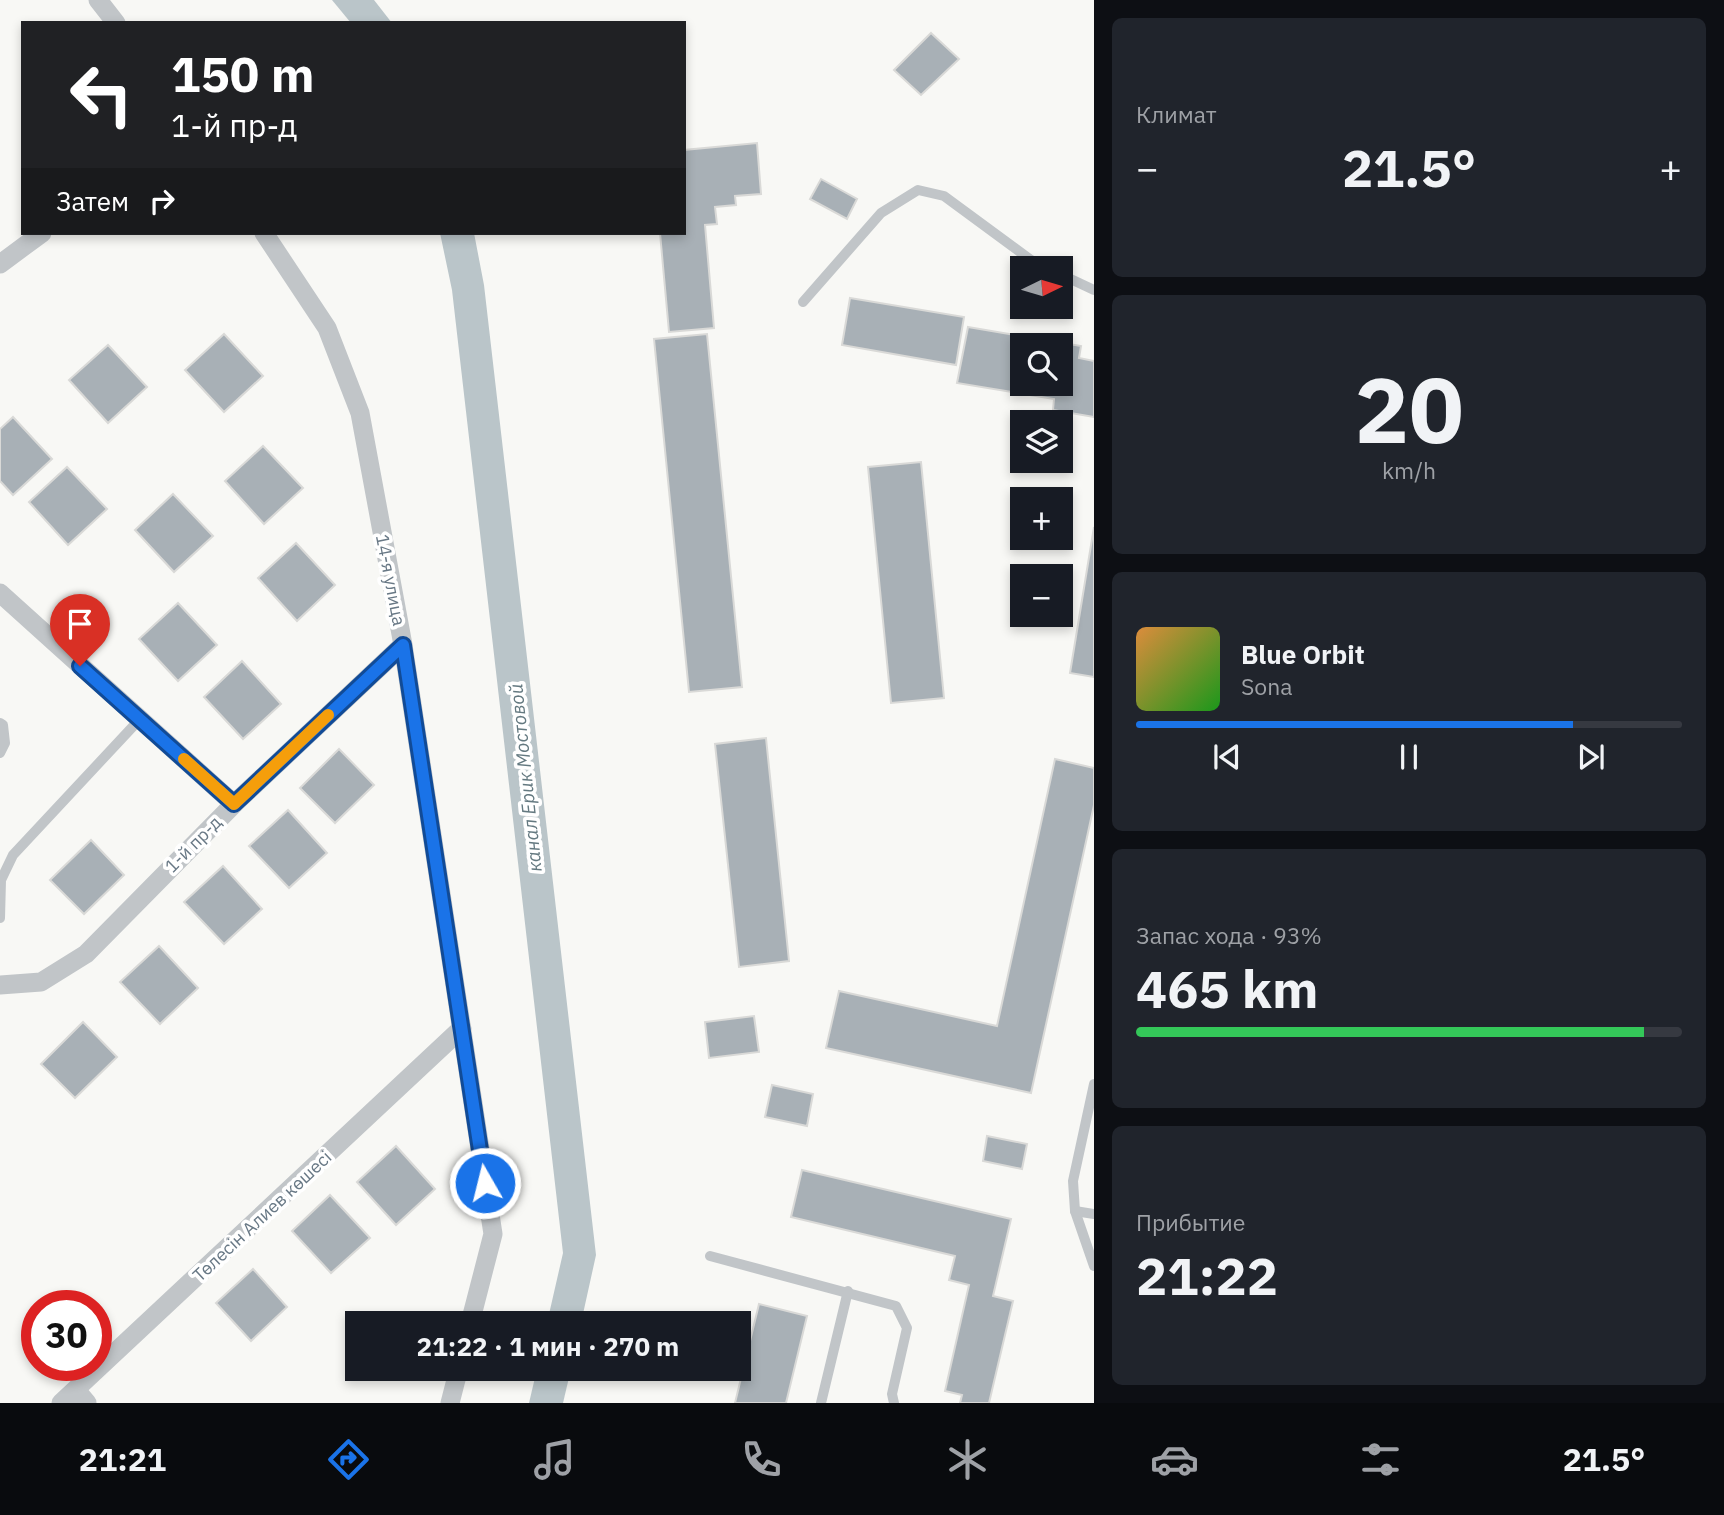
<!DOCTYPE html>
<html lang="ru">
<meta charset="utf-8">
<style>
:root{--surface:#171b24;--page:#20242c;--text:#f1f3f6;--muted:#9ea1a6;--line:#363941;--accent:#1a73e8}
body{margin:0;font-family:"IBM Plex Sans",sans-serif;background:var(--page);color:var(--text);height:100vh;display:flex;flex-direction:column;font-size:26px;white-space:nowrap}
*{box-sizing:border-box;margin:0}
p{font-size:23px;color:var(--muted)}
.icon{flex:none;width:38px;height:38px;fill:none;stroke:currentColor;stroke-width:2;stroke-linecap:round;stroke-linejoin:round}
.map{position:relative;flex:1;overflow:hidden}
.drawer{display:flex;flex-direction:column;gap:18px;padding:18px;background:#0d0f14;width:630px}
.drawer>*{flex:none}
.banner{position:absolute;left:21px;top:21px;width:665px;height:214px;border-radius:0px;box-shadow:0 4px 10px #0003;background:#202124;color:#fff;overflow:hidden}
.needle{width:46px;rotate:85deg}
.buttons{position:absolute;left:1010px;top:256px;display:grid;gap:14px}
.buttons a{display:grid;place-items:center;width:63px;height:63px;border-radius:0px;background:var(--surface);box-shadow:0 4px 10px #0003;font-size:35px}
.speed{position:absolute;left:21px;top:1290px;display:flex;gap:14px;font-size:35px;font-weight:700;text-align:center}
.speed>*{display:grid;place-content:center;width:91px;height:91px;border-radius:50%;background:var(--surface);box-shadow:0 4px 10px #0003;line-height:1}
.speed .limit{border:10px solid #d22;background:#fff;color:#111}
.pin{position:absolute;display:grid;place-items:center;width:60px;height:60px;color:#fff;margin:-72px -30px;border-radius:50% 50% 50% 0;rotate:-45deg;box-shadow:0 0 7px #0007}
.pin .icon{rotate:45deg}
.me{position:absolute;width:77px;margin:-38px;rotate:352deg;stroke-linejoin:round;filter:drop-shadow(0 0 5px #0008)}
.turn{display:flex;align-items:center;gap:24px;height:147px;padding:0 35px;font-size:32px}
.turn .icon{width:91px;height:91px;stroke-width:2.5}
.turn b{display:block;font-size:49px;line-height:60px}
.then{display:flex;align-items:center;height:66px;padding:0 35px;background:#0003;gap:14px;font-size:26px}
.big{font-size:52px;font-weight:700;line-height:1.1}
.drawer .widget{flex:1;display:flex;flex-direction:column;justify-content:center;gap:10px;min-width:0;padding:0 24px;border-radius:10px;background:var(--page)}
.drawer .dial{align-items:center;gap:0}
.dial b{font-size:91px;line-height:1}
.song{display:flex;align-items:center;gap:21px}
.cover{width:84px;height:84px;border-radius:10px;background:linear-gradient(135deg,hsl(30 70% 55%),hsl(120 70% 35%))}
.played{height:7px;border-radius:4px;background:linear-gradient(90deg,var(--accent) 80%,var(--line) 80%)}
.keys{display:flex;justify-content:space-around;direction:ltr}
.heat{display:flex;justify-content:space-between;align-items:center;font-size:38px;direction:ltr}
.charge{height:10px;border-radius:5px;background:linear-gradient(90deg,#34c759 93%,var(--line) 0)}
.trip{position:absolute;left:345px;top:1311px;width:406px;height:70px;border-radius:0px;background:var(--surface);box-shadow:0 4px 10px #0003;font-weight:700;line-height:70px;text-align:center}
.dock{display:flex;height:112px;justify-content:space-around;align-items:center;background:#090b0e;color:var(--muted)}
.dock .icon{width:49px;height:49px}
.dock .selected{color:var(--accent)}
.dock b{font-size:32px;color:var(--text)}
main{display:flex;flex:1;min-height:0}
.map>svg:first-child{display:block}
.water{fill:#bac5c9}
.building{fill:#a8b0b6;stroke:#d9d9d7;stroke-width:2;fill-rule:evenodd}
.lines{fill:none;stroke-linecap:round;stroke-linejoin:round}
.lane{stroke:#c1c5c8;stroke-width:10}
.street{stroke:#c1c5c8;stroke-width:19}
.route-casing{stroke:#114b97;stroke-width:18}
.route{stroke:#1a73e8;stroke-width:12}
.slow{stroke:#f59e0b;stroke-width:12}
.labels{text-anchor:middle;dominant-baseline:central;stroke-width:7;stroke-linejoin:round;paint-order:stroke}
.street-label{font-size:18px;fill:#687885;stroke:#fff}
.water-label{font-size:19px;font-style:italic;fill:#647980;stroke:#fff}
</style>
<main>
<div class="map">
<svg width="1094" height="1403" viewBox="0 0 1094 1403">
<rect width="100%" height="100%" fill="#f8f8f5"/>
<g class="water">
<polygon points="332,0 374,0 392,23 351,23"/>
<polygon points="440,233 474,233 484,285 596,1255 581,1323 547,1323 563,1253 452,290"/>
<polygon points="537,1369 571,1369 563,1403 529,1403"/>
</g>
<g class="building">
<polygon points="931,33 959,59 921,95 894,70"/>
<polygon points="757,143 761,194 735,196 736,205 715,207 717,224 705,225 714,328 669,332 660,233 684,233 684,150"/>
<polygon points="821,179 857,199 847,219 810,199"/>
<polygon points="850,298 964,317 956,365 842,345"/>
<path d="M968,327l113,19 -2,12 15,3v56l-41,-7 1,-11 -97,-16zM1022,345h38v38h-38z"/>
<polygon points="224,334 263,376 224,412 185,370"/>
<polygon points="707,334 742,687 689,692 654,339"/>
<polygon points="108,345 147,387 108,423 69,380"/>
<polygon points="13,417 52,459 13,495 0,481 0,429"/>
<polygon points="263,446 303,488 264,524 225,481"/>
<polygon points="921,462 944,698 891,703 868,467"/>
<polygon points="67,467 107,509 68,545 29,502"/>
<polygon points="173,494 213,536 174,572 135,530"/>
<polygon points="1094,527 1094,677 1070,673"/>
<polygon points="296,543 335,585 297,621 258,578"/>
<polygon points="178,603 217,645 178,681 139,639"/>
<polygon points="242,661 281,704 243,739 204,697"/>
<polygon points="766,738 789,961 739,967 715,744"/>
<polygon points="339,749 374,785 335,823 300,788"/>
<polygon points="1055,759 1094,768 1094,805 1031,1093 826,1048 839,991 997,1026"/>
<polygon points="288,810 327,853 289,888 249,846"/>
<polygon points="91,840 124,875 84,914 50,880"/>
<polygon points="223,866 262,909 224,944 184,902"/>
<polygon points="159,946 198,988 160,1024 120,982"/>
<polygon points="754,1016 759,1052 709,1058 705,1022"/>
<polygon points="83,1022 117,1057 75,1098 41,1064"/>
<polygon points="772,1085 813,1094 807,1126 765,1117"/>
<polygon points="987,1136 1027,1144 1022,1169 983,1161"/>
<polygon points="396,1146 435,1189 396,1225 357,1182"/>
<polygon points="802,1170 1011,1219 993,1296 1013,1301 989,1403 960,1403 962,1395 945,1391 969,1285 949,1280 955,1256 791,1217"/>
<polygon points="330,1195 370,1238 331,1273 292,1231"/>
<polygon points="253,1269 287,1307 251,1341 216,1303"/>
<polygon points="759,1304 807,1316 786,1403 735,1403"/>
</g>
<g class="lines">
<g class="lane">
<polyline points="1060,274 1094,290"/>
<polyline points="803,302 881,213 918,190 944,196 1031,260 1047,268"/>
<polyline points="0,723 3,725 5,743 0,753"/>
<polyline points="0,918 1,880 13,855 139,720"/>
<polyline points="1094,1084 1073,1181 1075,1211 1094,1266"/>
<polyline points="1075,1211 1094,1214"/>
<polyline points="710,1256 896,1306 907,1328 892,1394 894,1403"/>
<polyline points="821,1403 848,1291"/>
</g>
<g class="street">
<polyline points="98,0 116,23"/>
<polyline points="264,233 327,328 360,413 403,645 493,1234 470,1323"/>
<polyline points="0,264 42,233"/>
<polyline points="0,593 234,804"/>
<polyline points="0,985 41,982 86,954 234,804 403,645"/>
<polyline points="76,1390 87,1403"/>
<polyline points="61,1403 462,1028"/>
<polyline points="450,1403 459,1368"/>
</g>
</g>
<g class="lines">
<defs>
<polyline id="route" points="80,666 234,804 403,645 485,1183"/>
</defs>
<use href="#route" class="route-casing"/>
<use href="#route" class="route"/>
<polyline class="slow" points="184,759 234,804 328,715"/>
</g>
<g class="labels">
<g class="street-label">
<text transform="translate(391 580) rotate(79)">14-я улица</text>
<text transform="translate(193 844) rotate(-45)">1-й пр-д</text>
<text transform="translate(262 1216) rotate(-43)">Төлесін Алиев көшесі</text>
</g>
<g class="water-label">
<text transform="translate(525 778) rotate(-96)">канал Ерик Мостовой</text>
</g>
</g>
</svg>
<div class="buttons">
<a><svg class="needle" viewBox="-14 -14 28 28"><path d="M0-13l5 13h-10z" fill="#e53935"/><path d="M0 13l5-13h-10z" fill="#9ea1a6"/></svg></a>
<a><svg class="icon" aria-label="search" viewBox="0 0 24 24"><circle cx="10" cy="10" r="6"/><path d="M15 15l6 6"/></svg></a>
<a><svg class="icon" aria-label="layers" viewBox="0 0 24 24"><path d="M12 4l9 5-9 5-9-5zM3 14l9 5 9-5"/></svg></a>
<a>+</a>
<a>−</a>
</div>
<div class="speed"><div class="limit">30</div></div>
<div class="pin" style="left:80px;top:666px;background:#d93025"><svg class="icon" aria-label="arrive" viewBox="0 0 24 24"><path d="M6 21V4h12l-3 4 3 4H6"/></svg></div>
<svg class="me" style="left:485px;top:1183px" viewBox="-20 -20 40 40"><circle r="17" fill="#1a73e8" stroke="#fff" stroke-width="3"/><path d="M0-11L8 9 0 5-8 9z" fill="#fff"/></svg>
<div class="trip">21:22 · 1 мин · 270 m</div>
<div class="banner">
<div class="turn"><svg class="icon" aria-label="left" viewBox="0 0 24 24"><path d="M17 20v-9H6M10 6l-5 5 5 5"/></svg><div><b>150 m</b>1-й пр-д</div></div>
<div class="then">Затем<svg class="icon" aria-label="right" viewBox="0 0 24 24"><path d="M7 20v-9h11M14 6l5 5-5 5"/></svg></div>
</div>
</div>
<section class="drawer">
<div class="widget"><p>Климат</p>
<div class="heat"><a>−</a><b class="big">21.5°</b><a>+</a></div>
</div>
<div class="widget dial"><b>20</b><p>km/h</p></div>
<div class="widget">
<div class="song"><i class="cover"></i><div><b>Blue Orbit</b><p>Sona</p></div></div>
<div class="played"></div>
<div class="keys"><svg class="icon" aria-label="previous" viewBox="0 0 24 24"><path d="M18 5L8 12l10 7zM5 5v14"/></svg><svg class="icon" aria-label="pause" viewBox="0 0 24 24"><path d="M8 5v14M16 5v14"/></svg><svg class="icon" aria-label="next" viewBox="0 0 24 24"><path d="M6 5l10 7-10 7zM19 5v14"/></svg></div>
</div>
<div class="widget"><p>Запас хода · 93%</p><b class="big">465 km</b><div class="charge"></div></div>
<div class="widget"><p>Прибытие</p><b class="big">21:22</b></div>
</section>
</main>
<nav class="dock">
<b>21:21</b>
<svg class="icon selected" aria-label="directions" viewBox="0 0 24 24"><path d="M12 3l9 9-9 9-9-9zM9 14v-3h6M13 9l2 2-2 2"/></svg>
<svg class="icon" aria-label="music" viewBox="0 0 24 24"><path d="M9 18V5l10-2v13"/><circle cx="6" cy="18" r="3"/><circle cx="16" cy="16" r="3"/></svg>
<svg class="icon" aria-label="phone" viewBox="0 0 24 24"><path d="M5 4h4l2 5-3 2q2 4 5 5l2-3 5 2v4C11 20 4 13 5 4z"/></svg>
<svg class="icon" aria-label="climate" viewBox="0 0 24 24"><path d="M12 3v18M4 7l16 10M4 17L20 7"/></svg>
<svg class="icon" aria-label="car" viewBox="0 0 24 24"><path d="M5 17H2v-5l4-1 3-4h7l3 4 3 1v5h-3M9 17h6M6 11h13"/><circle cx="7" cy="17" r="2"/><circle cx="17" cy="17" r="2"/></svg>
<svg class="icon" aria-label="filters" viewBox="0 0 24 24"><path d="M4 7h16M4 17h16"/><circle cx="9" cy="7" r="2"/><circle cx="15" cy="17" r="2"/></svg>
<b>21.5°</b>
</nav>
